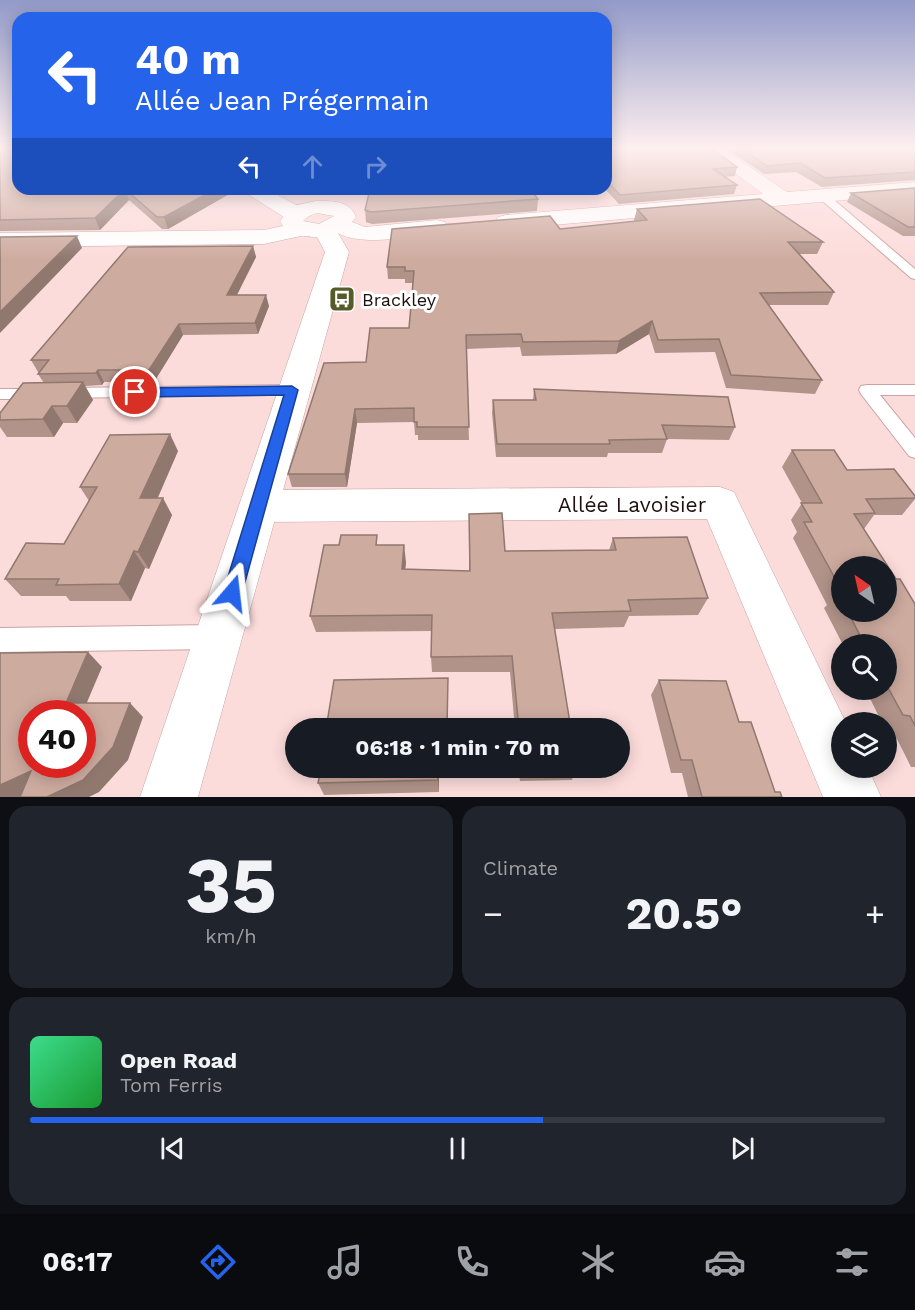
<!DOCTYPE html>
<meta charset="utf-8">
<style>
:root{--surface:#171b24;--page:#20242c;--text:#f1f3f6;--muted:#9ea1a6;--line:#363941;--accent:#2563eb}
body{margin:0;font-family:"Work Sans",sans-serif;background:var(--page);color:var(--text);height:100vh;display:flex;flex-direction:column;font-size:22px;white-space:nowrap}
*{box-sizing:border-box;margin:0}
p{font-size:20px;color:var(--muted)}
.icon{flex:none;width:33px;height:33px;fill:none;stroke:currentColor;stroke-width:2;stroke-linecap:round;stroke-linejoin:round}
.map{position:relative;height:797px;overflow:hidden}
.drawer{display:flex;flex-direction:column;gap:9px;padding:9px;background:#0d0f14;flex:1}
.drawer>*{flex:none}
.guide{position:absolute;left:12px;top:12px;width:600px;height:183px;border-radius:18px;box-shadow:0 3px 15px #0003;background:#2563eb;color:#fff;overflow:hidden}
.needle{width:39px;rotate:326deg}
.fabs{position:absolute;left:831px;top:556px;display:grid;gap:12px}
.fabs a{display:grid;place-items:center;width:66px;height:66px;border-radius:50%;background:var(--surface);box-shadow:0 3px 15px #0003;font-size:30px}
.speed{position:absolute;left:18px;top:700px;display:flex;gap:12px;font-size:30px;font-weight:700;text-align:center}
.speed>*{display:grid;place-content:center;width:78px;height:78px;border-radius:50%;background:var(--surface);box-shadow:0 3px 15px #0003;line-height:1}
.speed .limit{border:9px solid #d22;background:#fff;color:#111}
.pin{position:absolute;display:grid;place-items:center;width:51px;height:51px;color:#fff;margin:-26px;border:3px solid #fff;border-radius:50%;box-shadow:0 2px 6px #0007}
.me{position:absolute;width:66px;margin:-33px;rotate:17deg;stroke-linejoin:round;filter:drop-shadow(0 0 4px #0008)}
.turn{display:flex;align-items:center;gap:21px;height:126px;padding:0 24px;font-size:27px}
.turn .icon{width:78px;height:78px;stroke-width:2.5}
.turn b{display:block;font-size:42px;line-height:51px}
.lanes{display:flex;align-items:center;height:57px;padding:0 24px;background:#0003;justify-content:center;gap:30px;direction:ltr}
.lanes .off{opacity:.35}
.big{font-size:45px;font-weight:700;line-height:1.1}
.drawer .tile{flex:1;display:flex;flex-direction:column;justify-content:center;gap:9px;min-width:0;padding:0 21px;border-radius:18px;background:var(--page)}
.drawer .dial{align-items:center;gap:0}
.dial b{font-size:78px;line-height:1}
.song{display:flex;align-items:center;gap:18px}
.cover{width:72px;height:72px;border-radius:9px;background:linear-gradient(135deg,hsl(150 70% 55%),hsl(130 70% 35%))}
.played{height:6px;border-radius:3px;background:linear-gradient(90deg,var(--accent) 60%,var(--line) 60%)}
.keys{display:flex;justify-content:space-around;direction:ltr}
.heat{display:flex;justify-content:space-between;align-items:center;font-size:33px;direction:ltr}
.drawer .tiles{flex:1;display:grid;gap:9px;grid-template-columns:1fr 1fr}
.tile:last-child{grid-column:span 2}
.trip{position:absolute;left:285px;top:718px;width:345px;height:60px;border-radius:30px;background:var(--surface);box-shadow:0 3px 15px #0003;font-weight:700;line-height:60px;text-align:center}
.tab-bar{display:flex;height:96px;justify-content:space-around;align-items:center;background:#090b0e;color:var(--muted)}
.tab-bar .icon{width:42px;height:42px}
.tab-bar .selected{color:var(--accent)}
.tab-bar b{font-size:27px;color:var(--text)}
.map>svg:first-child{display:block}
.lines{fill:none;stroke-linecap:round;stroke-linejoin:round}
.service-casing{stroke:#c9a3a2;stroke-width:2}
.minor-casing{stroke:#c9a3a2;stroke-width:1}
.tertiary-casing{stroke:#c9a3a2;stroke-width:1}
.service{fill:#fff;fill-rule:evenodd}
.minor{fill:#fff;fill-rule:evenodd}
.tertiary{fill:#fff;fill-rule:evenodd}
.wall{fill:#b19389;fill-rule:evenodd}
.shaded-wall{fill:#90786f}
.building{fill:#ceab9f;stroke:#90786f;stroke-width:1.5;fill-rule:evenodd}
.route{fill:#2563eb;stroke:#184099;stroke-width:1.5}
.labels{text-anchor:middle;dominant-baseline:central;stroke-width:6;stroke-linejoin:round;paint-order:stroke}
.poi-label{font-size:18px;fill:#1e1010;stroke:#fff;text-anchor:start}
.near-street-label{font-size:21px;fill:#1e1010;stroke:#fff}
</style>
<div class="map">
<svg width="915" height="797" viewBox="0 0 915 797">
<rect width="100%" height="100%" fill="#fcdcdb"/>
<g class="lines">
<defs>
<g id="service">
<polygon points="818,193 826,193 915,269 915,279 911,278 818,197"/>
<polygon points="292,385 298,386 300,390 298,394 67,398 61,397 59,393 61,389 67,388"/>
<polygon points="867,385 915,385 915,395 880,395 915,438 915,458 909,456 861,394 859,390 861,386"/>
<polygon points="0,389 38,389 44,390 46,394 44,398 38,399 0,399"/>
<polygon points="215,625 223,629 227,637 223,645 215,649 0,652 0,628"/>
</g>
<g id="minor">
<polygon points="701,148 722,148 787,192 915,182 915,194 506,229 498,227 495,222 498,217 506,215 763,194"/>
<polygon points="243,189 267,189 303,209 306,214 303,219 295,220 287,219 246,193"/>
<path d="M339,217l26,10 72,-7 8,2 3,5 -3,5 -8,2c-28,2 -91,17 -109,-10l3,-5z"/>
<polygon points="302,222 310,224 313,229 310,234 264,244 0,247 0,233 264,230"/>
<polygon points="720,487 734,492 846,723 842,723 842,768 868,768 881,797 823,797 707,519 259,522 245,517 239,506 245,495 259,490"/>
</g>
<path id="tertiary" d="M316,201c15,0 34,-1 40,16l-8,10 -10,6 11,19 -151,545h-58l185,-545 -8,-15c-14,0 -31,-3 -37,-16l13,-15zM317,213l17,3 -15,8 -16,-3 6,-5z"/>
</defs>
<use href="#service" class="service-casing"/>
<use href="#minor" class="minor-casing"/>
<use href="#tertiary" class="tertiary-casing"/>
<use href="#service" class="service"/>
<use href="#minor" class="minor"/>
<use href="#tertiary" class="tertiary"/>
</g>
<g class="wall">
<polygon points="0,148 238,189 168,229 162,229 129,200 100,230 0,231"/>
<polygon points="606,148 737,167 735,176 724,177 737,185 734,194 619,204 605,189 606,189"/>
<polygon points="726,148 915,148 915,180 822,187 796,172 764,174"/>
<polygon points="915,188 915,236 903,236 847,202 851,193"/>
<polygon points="538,199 537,211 372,224 366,222 365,210"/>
<polygon points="637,209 823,242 817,254 799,254 834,292 828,305 769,305 822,380 815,394 726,388 715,352 655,353 649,334 616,354 522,356 520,347 466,349 469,440 418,440 418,435 415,435 414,422 357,423 347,487 292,487 288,474 366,362 409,328 413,283 405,283 405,279 388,279 387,267 560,229 635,221 634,220"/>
<polygon points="253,246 256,257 236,295 269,306 258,334 183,335 154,382 104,382 102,385 85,386 93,400 77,423 63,423 54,437 7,437 0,427 0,413 44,383 38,374 39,372 38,372 31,360"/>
<polygon points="534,389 735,427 729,440 667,439 662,453 608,453 607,457 496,457 492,413 493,400 533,400"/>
<path d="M792,450l123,46v3l-13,16h-28l-10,14 32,50 19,25v163h-4l-19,-38h-6v-6h-4l-16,-33h20v-45h-43l-19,-37 3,-3 -34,-67 4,-6 -6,-12 11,-17 -20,-36zM842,567l44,45h-44z"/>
<polygon points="178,451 157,498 172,515 149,569 145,568 131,601 70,601 66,596 21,596 5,579 64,544 89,501 80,487"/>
<polygon points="469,514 505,551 609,550 613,538 708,598 698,615 629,616 624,627 555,629 571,729 515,729 510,672 432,672 431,657 432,631 316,632 310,616 339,545 378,545 406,562 405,569 469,571"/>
<polygon points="448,678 447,729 326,729"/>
<polygon points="659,680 739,722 775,792 782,797 688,797 682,773 671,773 651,695"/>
<polygon points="439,768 439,792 324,795 318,783"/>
<polygon points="518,768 576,768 572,780 520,781"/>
</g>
<g class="shaded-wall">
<polygon points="125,189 129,200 100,230 95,218"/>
<polygon points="216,189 238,189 168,229 164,217"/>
<polygon points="77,236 82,248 0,333 0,312"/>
<polygon points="253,246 256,257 231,307 227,295"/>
<polygon points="266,295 269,306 258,334 255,323"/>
<polygon points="652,321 649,334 616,354 619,341"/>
<polygon points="179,324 183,335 154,382 149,370"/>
<polygon points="98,370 104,382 102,385 96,373"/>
<polygon points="83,382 93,400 77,423 67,406"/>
<polygon points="52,406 63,423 54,437 43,419"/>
<polygon points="355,409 357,423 347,487 345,474"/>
<polygon points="170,434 178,451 150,516 140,498"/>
<polygon points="163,498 172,515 149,569 138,552"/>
<polygon points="404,545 406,562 404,586 402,569"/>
<polygon points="134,551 145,568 131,601 119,584"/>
<polygon points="88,652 102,667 82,714 66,703"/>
<polygon points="130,703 143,717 128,760 99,792 89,797 47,797"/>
<polygon points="438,768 439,768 439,792 438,780"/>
<polygon points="31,771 49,783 20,797 0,797 0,785"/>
</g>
<g class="building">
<polygon points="0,148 18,148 18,189 125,189 95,218 0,220"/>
<polygon points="606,148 711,148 737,167 713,169 737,185 620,195 606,180"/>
<polygon points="741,148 915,148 915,172 825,178 800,163 767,166"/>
<polygon points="915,188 915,227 908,227 851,193"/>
<polygon points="125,189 216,189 164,217 157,217"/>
<polygon points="370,189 530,189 538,199 371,212 365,210"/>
<polygon points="760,199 823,242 788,242 834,292 760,293 822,380 731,375 719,339 658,340 652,321 619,341 523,342 521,334 466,335 469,427 417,427 417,422 414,422 414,408 355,409 345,474 288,474 324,363 366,362 370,328 409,328 414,271 405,271 405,267 387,267 392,229 550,216 560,229 647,220 637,209"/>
<polygon points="77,236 0,312 0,237"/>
<polygon points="253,246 227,295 266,295 255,323 179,324 149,370 98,370 96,373 38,374 49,360 31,360 128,247"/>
<polygon points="83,382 67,406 52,406 43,419 0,420 0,413 23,383"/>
<polygon points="534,389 728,397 735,427 662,425 667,439 609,440 610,444 497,444 493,400 536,400"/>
<polygon points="170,434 140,498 163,498 138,552 134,551 119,584 56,585 59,579 5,579 26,543 64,544 97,487 80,487 110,435"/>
<polygon points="792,450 834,450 847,470 894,469 915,496 915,498 866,499 875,513 854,514 896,579 900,579 915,604 915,726 910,716 903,715 886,684 886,645 865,645 848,612 886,612 886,567 842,567 842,591 804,522 812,522 801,503 822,503"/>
<polygon points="502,513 505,551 616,550 613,538 687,537 708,598 628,600 631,611 552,613 571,729 519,729 512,656 431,657 432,615 310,616 324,545 339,545 341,535 377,535 376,545 404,545 402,569 470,571 469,514"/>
<polygon points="837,593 842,593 842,600"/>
<path d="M88,652l-22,51h64l-17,44 -30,33 -36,17h-27l11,-26 -31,14v-132zM32,714h50v51h-50z"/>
<polygon points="448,678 447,726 439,727 439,729 326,729 334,680"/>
<polygon points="659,680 726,681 739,722 751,722 775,792 780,792 782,797 702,797 692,760 681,760"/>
<polygon points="321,768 438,768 438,780 318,783"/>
</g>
<linearGradient id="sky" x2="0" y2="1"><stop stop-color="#929ac9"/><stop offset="0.57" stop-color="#feefef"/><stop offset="1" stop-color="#feefef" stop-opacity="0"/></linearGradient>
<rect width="915" height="260" fill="url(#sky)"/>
<polygon class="route" points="292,386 298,390 242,593 239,599 232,602 226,599 223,593 284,395 135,397 128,392 135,388"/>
<defs>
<symbol id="bus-square" viewBox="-11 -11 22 22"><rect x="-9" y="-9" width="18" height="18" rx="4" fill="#575b29" stroke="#fff"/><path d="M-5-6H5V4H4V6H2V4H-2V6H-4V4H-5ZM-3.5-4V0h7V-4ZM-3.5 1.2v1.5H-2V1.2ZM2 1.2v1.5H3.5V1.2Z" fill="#fff"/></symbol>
</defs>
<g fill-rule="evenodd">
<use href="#bus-square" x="327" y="284" width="30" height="30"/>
</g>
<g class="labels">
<g class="poi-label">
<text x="362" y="299">Brackley</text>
</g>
<g class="near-street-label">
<text x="632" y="504">Allée Lavoisier</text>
</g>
</g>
</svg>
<div class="fabs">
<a><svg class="needle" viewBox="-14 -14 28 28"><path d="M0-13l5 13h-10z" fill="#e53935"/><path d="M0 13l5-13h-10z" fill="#9ea1a6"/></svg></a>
<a><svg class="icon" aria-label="search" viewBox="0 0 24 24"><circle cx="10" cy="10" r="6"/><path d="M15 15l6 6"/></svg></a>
<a><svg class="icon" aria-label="layers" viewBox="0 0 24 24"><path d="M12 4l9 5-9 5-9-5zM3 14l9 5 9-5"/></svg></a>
</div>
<div class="speed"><div class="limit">40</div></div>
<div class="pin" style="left:135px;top:392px;background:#d93025"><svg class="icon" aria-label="arrive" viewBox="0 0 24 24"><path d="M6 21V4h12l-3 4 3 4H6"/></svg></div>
<svg class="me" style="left:232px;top:593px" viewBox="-20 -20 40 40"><path d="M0-17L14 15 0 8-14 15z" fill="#2563eb" stroke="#fff" stroke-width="4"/></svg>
<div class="trip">06:18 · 1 min · 70 m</div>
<div class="guide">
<div class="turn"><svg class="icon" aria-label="left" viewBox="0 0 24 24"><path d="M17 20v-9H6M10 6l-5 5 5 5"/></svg><div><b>40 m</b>Allée Jean Prégermain</div></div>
<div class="lanes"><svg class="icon" aria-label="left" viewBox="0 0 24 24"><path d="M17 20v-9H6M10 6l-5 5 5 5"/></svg><svg class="icon off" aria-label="ahead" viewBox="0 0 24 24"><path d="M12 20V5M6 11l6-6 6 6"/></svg><svg class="icon off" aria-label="right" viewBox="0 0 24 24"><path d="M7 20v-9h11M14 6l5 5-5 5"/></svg></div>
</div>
</div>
<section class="drawer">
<div class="tiles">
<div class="tile dial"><b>35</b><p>km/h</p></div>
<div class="tile"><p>Climate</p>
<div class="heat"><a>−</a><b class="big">20.5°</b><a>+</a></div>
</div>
<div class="tile">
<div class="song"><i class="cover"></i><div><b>Open Road</b><p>Tom Ferris</p></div></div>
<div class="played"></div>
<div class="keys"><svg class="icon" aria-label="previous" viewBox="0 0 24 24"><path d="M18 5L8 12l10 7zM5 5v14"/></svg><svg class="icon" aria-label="pause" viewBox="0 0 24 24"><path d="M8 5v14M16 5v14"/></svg><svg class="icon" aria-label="next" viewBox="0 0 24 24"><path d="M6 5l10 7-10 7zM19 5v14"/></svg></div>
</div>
</div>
</section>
<nav class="tab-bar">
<b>06:17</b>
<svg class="icon selected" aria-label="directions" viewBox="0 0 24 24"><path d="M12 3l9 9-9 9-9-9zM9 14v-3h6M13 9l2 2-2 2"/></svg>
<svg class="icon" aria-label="music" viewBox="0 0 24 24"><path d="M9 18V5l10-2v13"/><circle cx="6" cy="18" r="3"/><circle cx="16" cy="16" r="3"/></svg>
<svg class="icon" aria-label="phone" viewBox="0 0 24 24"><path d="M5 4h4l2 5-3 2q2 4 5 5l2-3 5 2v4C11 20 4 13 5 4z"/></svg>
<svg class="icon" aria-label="climate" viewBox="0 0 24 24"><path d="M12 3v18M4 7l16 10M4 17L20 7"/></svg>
<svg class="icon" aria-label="car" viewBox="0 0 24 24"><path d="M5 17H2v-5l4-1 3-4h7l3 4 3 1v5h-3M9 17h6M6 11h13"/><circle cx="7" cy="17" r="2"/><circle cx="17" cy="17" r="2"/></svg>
<svg class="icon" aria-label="filters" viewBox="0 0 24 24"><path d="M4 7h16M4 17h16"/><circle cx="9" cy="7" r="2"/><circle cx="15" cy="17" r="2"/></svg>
</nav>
